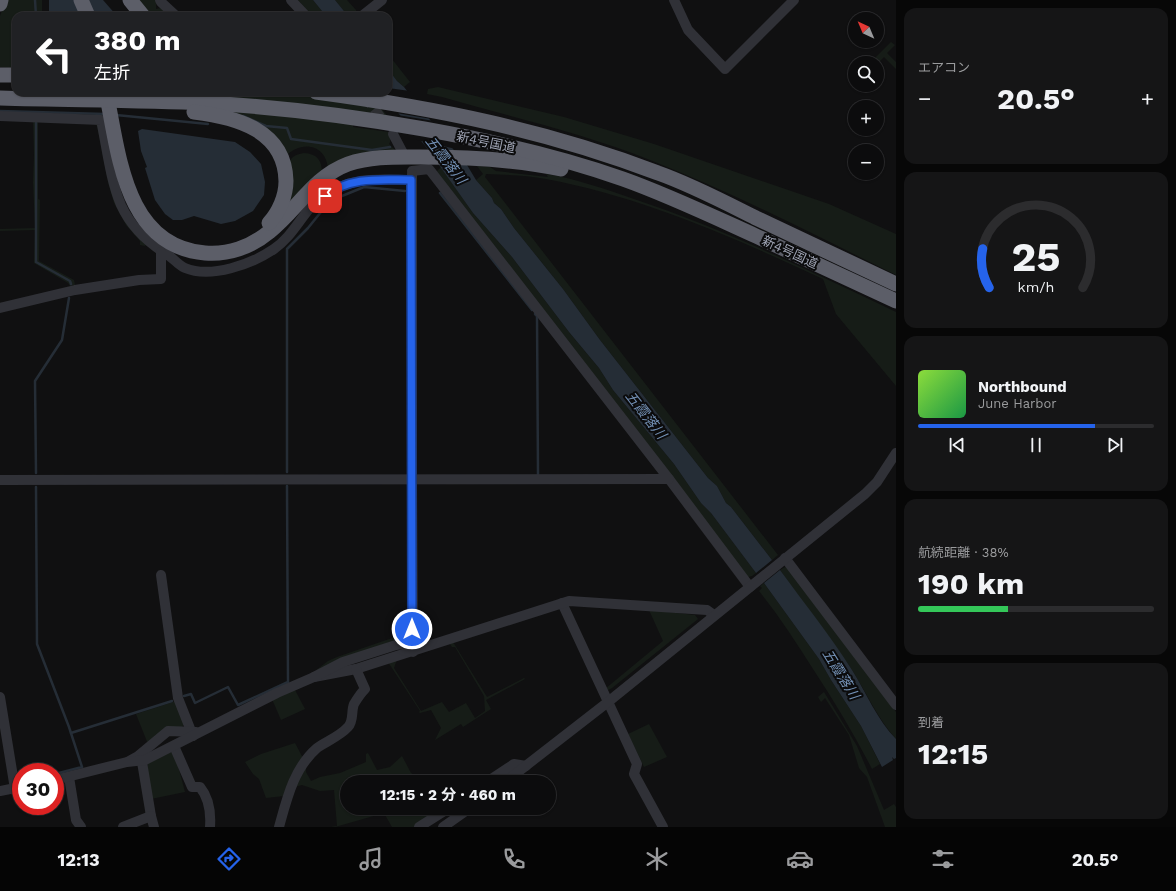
<!DOCTYPE html>
<html lang="ja">
<meta charset="utf-8">
<style>
:root{--surface:#0c0c0d;--page:#151516;--text:#f1f3f6;--muted:#9a9b9d;--line:#2c2c2e;--accent:#2563eb}
body{margin:0;font-family:"Work Sans","Noto Sans JP",sans-serif;background:var(--page);color:var(--text);height:100vh;display:flex;flex-direction:column;font-size:15px;white-space:nowrap}
*{box-sizing:border-box;margin:0}
p{font-size:13px;color:var(--muted)}
.icon{flex:none;width:22px;height:22px;fill:none;stroke:currentColor;stroke-width:2;stroke-linecap:round;stroke-linejoin:round}
.map{position:relative;flex:1;overflow:hidden}
.drawer{display:flex;flex-direction:column;gap:8px;padding:8px;background:#070707;width:280px}
.drawer>*{flex:none}
.hud{position:absolute;left:12px;top:12px;width:380px;height:84px;border-radius:12px;box-shadow:0 1px 3px #0004,0 0 0 1px var(--line);background:#202124;color:#fff;overflow:hidden}
.needle{width:26px;rotate:316deg}
.fabs{position:absolute;left:848px;top:12px;display:grid;gap:8px}
.fabs a{display:grid;place-items:center;width:36px;height:36px;border-radius:50%;background:var(--surface);box-shadow:0 1px 3px #0004,0 0 0 1px var(--line);font-size:20px}
.speed{position:absolute;left:12px;top:763px;display:flex;gap:8px;font-size:20px;font-weight:700;text-align:center}
.speed>*{display:grid;place-content:center;width:52px;height:52px;border-radius:50%;background:var(--surface);box-shadow:0 1px 3px #0004,0 0 0 1px var(--line);line-height:1}
.speed .limit{border:6px solid #d22;background:#fff;color:#111}
.pin{position:absolute;display:grid;place-items:center;width:34px;height:34px;color:#fff;margin:-17px;border-radius:8px;box-shadow:0 2px 6px #0006}
.me{position:absolute;width:44px;margin:-22px;rotate:0deg;stroke-linejoin:round;filter:drop-shadow(0 0 3px #0008)}
.turn{display:flex;align-items:center;gap:14px;height:84px;padding:0 16px;font-size:18px}
.turn .icon{width:52px;height:52px;stroke-width:2.5}
.turn b{display:block;font-size:28px;line-height:34px}
.big{font-size:30px;font-weight:700;line-height:1.1}
.drawer .widget{flex:1;display:flex;flex-direction:column;justify-content:center;gap:6px;min-width:0;padding:0 14px;border-radius:12px;background:var(--page)}
.drawer .dial{align-items:center;gap:0}
.dial svg{height:104px;overflow:visible;fill:none;stroke:var(--line);stroke-width:7;stroke-linecap:round;text-anchor:middle}
.dial text{fill:var(--text);stroke:none}
.song{display:flex;align-items:center;gap:12px}
.cover{width:48px;height:48px;border-radius:6px;background:linear-gradient(135deg,hsl(90 70% 55%),hsl(140 70% 35%))}
.played{height:4px;border-radius:2px;background:linear-gradient(90deg,var(--accent) 75%,var(--line) 75%)}
.keys{display:flex;justify-content:space-around;direction:ltr}
.heat{display:flex;justify-content:space-between;align-items:center;font-size:22px;direction:ltr}
.charge{height:6px;border-radius:3px;background:linear-gradient(90deg,#34c759 38%,var(--line) 0)}
.trip{position:absolute;left:340px;top:775px;width:216px;height:40px;border-radius:20px;background:var(--surface);box-shadow:0 1px 3px #0004,0 0 0 1px var(--line);font-weight:700;line-height:40px;text-align:center}
.dock{display:flex;height:64px;justify-content:space-around;align-items:center;background:#050505;color:var(--muted)}
.dock .icon{width:28px;height:28px}
.dock .current{color:var(--accent)}
.dock b{font-size:18px;color:var(--text)}
main{display:flex;flex:1;min-height:0}
.map>svg:first-child{display:block}
.green{fill:#161c17}
.water{fill:#252d36}
.pier{fill:#101011}
.lines{fill:none;stroke-linecap:round;stroke-linejoin:round}
.stream{stroke:#252d36;stroke-width:2.5}
.minor-tunnel{stroke:#2d2e32;stroke-width:10;stroke-dasharray:10 5;stroke-linecap:butt}
.minor{stroke:#303137;stroke-width:10}
.highway{stroke:#5c5e68;stroke-width:15}
.route-casing{stroke:#184099;stroke-width:10}
.route{stroke:#2563eb;stroke-width:7}
.labels{text-anchor:middle;dominant-baseline:central;stroke-width:4;stroke-linejoin:round;paint-order:stroke}
.street-label{font-size:13px;fill:#9fa4b4;stroke:#0b0b0c}
.water-label{font-size:14px;font-style:italic;fill:#728fb3;stroke:#0b0b0c}
</style>
<main>
<div class="map">
<svg width="896" height="827" viewBox="0 0 896 827">
<rect width="100%" height="100%" fill="#101011"/>
<g class="green">
<polygon points="6,0 42,0 42,16 16,16 16,68 0,67 0,16"/>
<polygon points="138,0 156,0 156,9 161,8 172,16 151,16"/>
<polygon points="298,0 313,0 326,16 312,16"/>
<polygon points="335,0 347,0 356,10 357,16 348,16"/>
<polygon points="891,42 895,45 887,53 896,62 896,69 884,57 877,64 877,63 870,63"/>
<path d="M388,54l22,28 -6,5c-14,-12 -16,-14 -16,-33z"/>
<path d="M438,87l126,30 90,27 175,60 67,30v41c-81,-40 -162,-82 -246,-115 -67,-27 -139,-43 -208,-63l-15,-3 1,-5z"/>
<path d="M251,92c43,0 86,8 129,15l10,12 -160,-21v-3l13,-2 7,1z"/>
<path d="M204,108l70,6 79,10v3l36,5 2,3 -1,7 -1,2 7,7 -68,19c-1,-25 -26,-31 -43,-13l-3,-8z"/>
<polygon points="33,120 98,122 112,182 147,243 145,246 140,245 140,241 126,225 114,203 108,182 97,126 95,124 38,122 38,199 40,200 39,261 74,280 75,285 70,286 68,283 34,263 35,230 0,231 0,229 35,228 33,182 34,155"/>
<path d="M304,153c13,1 18,7 18,20l-33,35c0,-10 -2,-37 0,-45 2,-7 9,-9 15,-10z"/>
<path d="M477,166l13,1 6,4 52,6 -2,-3c31,5 59,15 88,25 91,30 176,72 262,113v74l-60,-72 -13,-35c-88,-41 -180,-82 -277,-100 -20,-4 -40,-4 -60,-5l-1,3 293,378 -6,5 -41,-53 -5,-4 -9,-17 -9,-8 -108,-138 -37,-51 -49,-61 -13,-19 -7,-6 -2,-5 -16,-18 7,-6z"/>
<polygon points="441,167 473,213 512,257 569,332 599,368 613,390 674,464 701,503 711,513 756,573 752,576 748,577 435,173"/>
<path d="M787,566l109,146v27c-19,-21 -30,-48 -46,-72 -22,-33 -47,-64 -70,-97z"/>
<path d="M764,583l55,76 12,21 30,46 19,38 -8,5c-18,-35 -38,-68 -59,-100 -17,-27 -34,-53 -54,-78l3,-3 -2,-2z"/>
<polygon points="649,610 695,615 698,619 612,688 608,690 605,689 663,641"/>
<polygon points="398,636 407,636 406,640 315,671 328,661 337,657"/>
<polygon points="453,642 487,697 524,678 525,679 486,700 491,709 463,727 461,724 435,740 441,728 431,710 420,713 419,712 420,711 388,662 397,659 394,668 421,711 442,702 449,712 466,703 475,718 485,711 484,696 455,647 452,647 449,643"/>
<polygon points="295,690 305,709 281,720 272,699"/>
<polygon points="824,692 857,746 884,810 894,804 896,807 896,827 885,827 867,777 859,768 849,735 825,698 821,702 818,697"/>
<polygon points="176,701 185,723 182,727 148,744 136,714"/>
<polygon points="649,724 667,757 644,767 628,734"/>
<polygon points="295,743 303,758 284,796 266,798 259,779 253,774 245,762 261,754"/>
<polygon points="174,751 185,792 151,799 147,778 148,761"/>
<polygon points="368,753 377,770 390,767 402,756 411,773 426,782 347,782 347,808 444,808 416,827 392,827 384,813 335,827 331,827 337,826 334,790 320,791 302,785 294,787 306,762 306,772 311,781 320,777 340,773 366,762 366,754"/>
</g>
<g class="water">
<polygon points="49,0 103,0 117,16 49,16"/>
<polygon points="313,0 335,0 348,16 326,16"/>
<polygon points="388,69 397,81 404,87 457,154 431,153 381,92 388,92"/>
<polygon points="142,129 235,142 250,152 261,164 265,182 264,195 253,211 235,221 221,224 194,216 182,220 173,220 165,214 155,200 145,168 147,167 141,151 138,131"/>
<polygon points="439,165 467,165 476,180 492,198 494,203 501,209 514,228 563,289 600,340 708,478 717,486 726,503 731,507 772,560 756,573 711,513 701,503 674,464 613,390 599,368 569,332 512,257 473,213"/>
<path d="M780,570c24,33 50,65 72,100 14,22 25,50 44,69v19l-2,1 -2,-2 1,3 -11,7 -21,-41 -30,-46 -12,-21 -55,-76z"/>
</g>
<g class="pier">
<polygon points="388,88 410,91 432,119 396,113 379,92 388,92"/>
<polygon points="397,115 434,121 456,149 417,140"/>
</g>
<g class="lines">
<g class="stream">
<polyline points="35,0 36,16"/>
<polyline points="0,111 105,114"/>
<polyline points="116,115 208,124"/>
<polyline points="243,116 266,126 287,128 291,139 372,150 390,147"/>
<polyline points="36,123 36,262 70,281 71,284"/>
<polyline points="440,193 532,310"/>
<polyline points="535,314 537,316 538,475"/>
<polyline points="287,472 287,249 308,228 325,207 329,203 342,196 364,187 405,191"/>
<polyline points="36,473 35,381 62,340 69,298"/>
<polyline points="36,487 37,644 69,727 82,767 55,774"/>
<polyline points="184,696 191,694 195,703 228,687 238,705 288,682 287,486"/>
<polyline points="71,733 172,701"/>
</g>
<polyline class="minor-tunnel" points="365,97 386,124"/>
<g class="minor">
<polyline points="160,0 161,2 176,16"/>
<polyline points="291,0 306,16"/>
<polyline points="674,0 688,30 725,69 794,0"/>
<polyline points="362,16 382,0"/>
<path d="M0,116l101,4c6,28 9,59 20,85 10,22 27,38 47,50 6,4 10,10 17,13 26,11 67,-4 89,-19 16,-11 24,-27 36,-41 9,-9 20,-17 32,-22 22,-9 47,-6 69,-6"/>
<polyline points="393,134 403,153"/>
<polyline points="412,171 429,169 669,479 750,587"/>
<polyline points="412,174 412,479 413,652"/>
<polyline points="0,308 75,290 139,280 161,279 161,252"/>
<polyline points="0,480 669,479"/>
<polyline points="785,558 896,705"/>
<polyline points="161,575 178,698 193,736"/>
<polyline points="562,603 637,764 634,774 663,827"/>
<polyline points="314,677 356,669 569,601 707,610 714,615"/>
<polyline points="0,697 15,789"/>
<path d="M174,746l18,41h8c9,11 11,26 10,40"/>
<polyline points="141,756 151,816"/>
<polyline points="129,761 138,756 168,731 196,732"/>
<polyline points="69,777 76,820 81,827"/>
<polyline points="55,780 127,762 145,760 277,693 314,677 343,662 396,645 406,643 419,644"/>
<polyline points="487,782 514,764 526,766"/>
<polyline points="505,782 608,702 865,494 877,482 896,453"/>
<polyline points="0,791 20,787"/>
<polyline points="123,827 151,816 154,827"/>
<path d="M279,827c8,-29 15,-59 38,-79 10,-7 23,-12 31,-21 6,-6 3,-16 6,-23 3,-5 7,-11 11,-15l-9,-20"/>
<polyline points="419,827 449,808"/>
<polyline points="443,827 470,808"/>
</g>
<g class="highway">
<polyline points="81,0 88,16"/>
<polyline points="130,0 143,16"/>
<polyline points="0,4 1,0"/>
<polyline points="0,75 16,75"/>
<path d="M106,92c13,61 18,154 99,161 23,2 46,-6 64,-21 28,-22 44,-55 79,-68 23,-8 48,-7 72,-7 48,0 95,2 141,12"/>
<path d="M316,92c119,16 230,38 342,81 34,12 66,29 98,45 47,22 93,44 140,66"/>
<path d="M0,98c68,2 137,2 206,5 73,4 145,13 218,26 67,12 134,27 199,50 45,16 89,37 133,57 47,22 93,43 140,65"/>
<path d="M194,112c42,5 91,18 92,69 0,15 -7,31 -17,42"/>
</g>
</g>
<g class="lines">
<defs>
<path id="route" d="M325,196c25,-20 57,-16 86,-16l1,449"/>
</defs>
<use href="#route" class="route-casing"/>
<use href="#route" class="route"/>
</g>
<g class="labels">
<g class="street-label">
<text transform="translate(486 142) rotate(12)">新4号国道</text>
<text transform="translate(790 252) rotate(25)">新4号国道</text>
</g>
<g class="water-label">
<text transform="translate(446 160) rotate(52)">五霞落川</text>
<text transform="translate(646 415) rotate(52)">五霞落川</text>
<text transform="translate(841 674) rotate(58)">五霞落川</text>
</g>
</g>
</svg>
<div class="fabs">
<a><svg class="needle" viewBox="-14 -14 28 28"><path d="M0-13l5 13h-10z" fill="#e53935"/><path d="M0 13l5-13h-10z" fill="#9a9b9d"/></svg></a>
<a><svg class="icon" aria-label="search" viewBox="0 0 24 24"><circle cx="10" cy="10" r="6"/><path d="M15 15l6 6"/></svg></a>
<a>+</a>
<a>−</a>
</div>
<div class="speed"><div class="limit">30</div></div>
<div class="pin" style="left:325px;top:196px;background:#d93025"><svg class="icon" aria-label="arrive" viewBox="0 0 24 24"><path d="M6 21V4h12l-3 4 3 4H6"/></svg></div>
<svg class="me" style="left:412px;top:629px" viewBox="-20 -20 40 40"><circle r="17" fill="#2563eb" stroke="#fff" stroke-width="3"/><path d="M0-11L8 9 0 5-8 9z" fill="#fff"/></svg>
<div class="trip">12:15 · 2 分 · 460 m</div>
<div class="hud">
<div class="turn"><svg class="icon" aria-label="left" viewBox="0 0 24 24"><path d="M17 20v-9H6M10 6l-5 5 5 5"/></svg><div><b>380 m</b>左折</div></div>
</div>
</div>
<section class="drawer">
<div class="widget"><p>エアコン</p>
<div class="heat"><a>−</a><b class="big">20.5°</b><a>+</a></div>
</div>
<div class="widget dial"><svg viewBox="0 0 100 80">
<path d="M14 69A42 42 0 1 1 86 69"/>
<path d="M14 69A42 42 0 0 1 9 39" stroke="#2563eb"/>
<text x="50" y="56" font-size="32" font-weight="700">25</text>
<text x="50" y="72" font-size="11">km/h</text>
</svg></div>
<div class="widget">
<div class="song"><i class="cover"></i><div><b>Northbound</b><p>June Harbor</p></div></div>
<div class="played"></div>
<div class="keys"><svg class="icon" aria-label="previous" viewBox="0 0 24 24"><path d="M18 5L8 12l10 7zM5 5v14"/></svg><svg class="icon" aria-label="pause" viewBox="0 0 24 24"><path d="M8 5v14M16 5v14"/></svg><svg class="icon" aria-label="next" viewBox="0 0 24 24"><path d="M6 5l10 7-10 7zM19 5v14"/></svg></div>
</div>
<div class="widget"><p>航続距離 · 38%</p><b class="big">190 km</b><div class="charge"></div></div>
<div class="widget"><p>到着</p><b class="big">12:15</b></div>
</section>
</main>
<nav class="dock">
<b>12:13</b>
<svg class="icon current" aria-label="directions" viewBox="0 0 24 24"><path d="M12 3l9 9-9 9-9-9zM9 14v-3h6M13 9l2 2-2 2"/></svg>
<svg class="icon" aria-label="music" viewBox="0 0 24 24"><path d="M9 18V5l10-2v13"/><circle cx="6" cy="18" r="3"/><circle cx="16" cy="16" r="3"/></svg>
<svg class="icon" aria-label="phone" viewBox="0 0 24 24"><path d="M5 4h4l2 5-3 2q2 4 5 5l2-3 5 2v4C11 20 4 13 5 4z"/></svg>
<svg class="icon" aria-label="climate" viewBox="0 0 24 24"><path d="M12 3v18M4 7l16 10M4 17L20 7"/></svg>
<svg class="icon" aria-label="car" viewBox="0 0 24 24"><path d="M5 17H2v-5l4-1 3-4h7l3 4 3 1v5h-3M9 17h6M6 11h13"/><circle cx="7" cy="17" r="2"/><circle cx="17" cy="17" r="2"/></svg>
<svg class="icon" aria-label="filters" viewBox="0 0 24 24"><path d="M4 7h16M4 17h16"/><circle cx="9" cy="7" r="2"/><circle cx="15" cy="17" r="2"/></svg>
<b>20.5°</b>
</nav>
